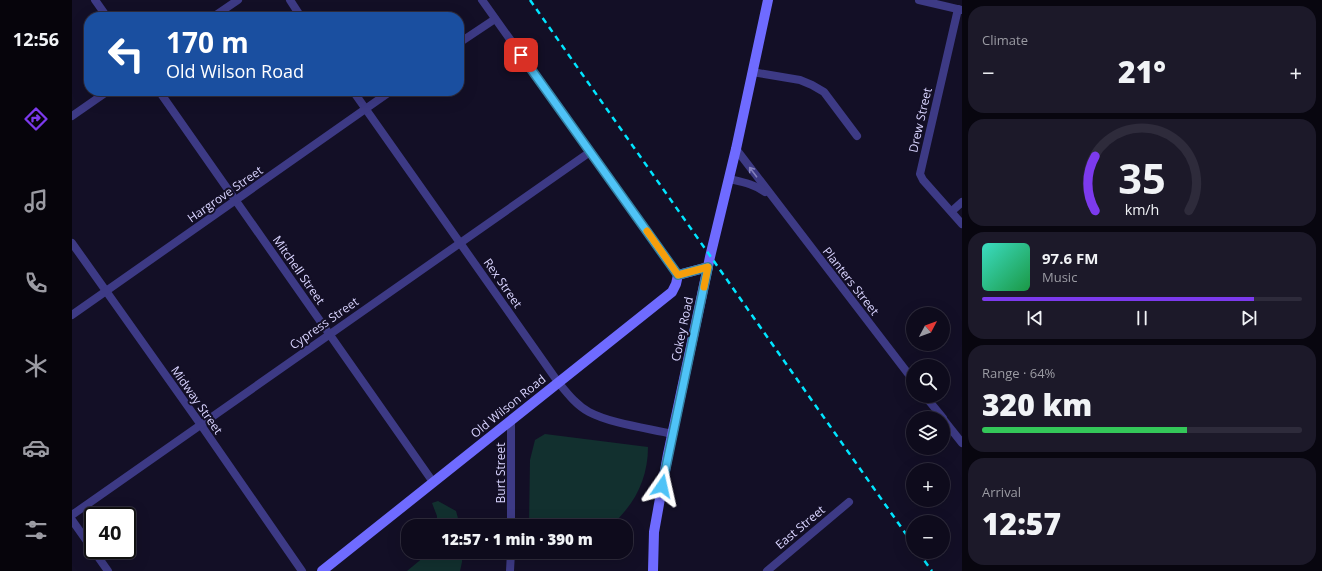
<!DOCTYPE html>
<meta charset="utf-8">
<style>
:root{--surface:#0e0b1c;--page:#1c1929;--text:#f1f3f6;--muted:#9b9ba3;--line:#2e2b3b;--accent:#7c3aed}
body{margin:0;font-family:"Open Sans",sans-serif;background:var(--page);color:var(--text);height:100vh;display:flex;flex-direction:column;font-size:15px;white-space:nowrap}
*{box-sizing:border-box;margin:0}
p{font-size:13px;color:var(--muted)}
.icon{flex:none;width:22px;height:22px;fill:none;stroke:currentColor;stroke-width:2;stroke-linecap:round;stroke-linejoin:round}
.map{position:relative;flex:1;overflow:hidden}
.side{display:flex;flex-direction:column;gap:6px;padding:6px;background:#08060f;width:360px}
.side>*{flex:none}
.top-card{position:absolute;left:12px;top:12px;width:380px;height:84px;border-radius:16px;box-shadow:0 4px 16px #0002,0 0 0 1px var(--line);background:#1a4fa0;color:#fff;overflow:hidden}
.needle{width:26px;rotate:49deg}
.buttons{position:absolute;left:834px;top:307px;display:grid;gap:8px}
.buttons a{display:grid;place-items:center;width:44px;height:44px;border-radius:50%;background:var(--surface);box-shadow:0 4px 16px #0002,0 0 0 1px var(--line);font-size:20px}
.speed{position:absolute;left:12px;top:507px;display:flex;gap:8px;font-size:20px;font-weight:700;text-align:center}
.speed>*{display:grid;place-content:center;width:52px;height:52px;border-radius:50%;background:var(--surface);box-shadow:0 4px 16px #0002,0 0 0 1px var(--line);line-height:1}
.speed .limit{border:2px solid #111;border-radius:6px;background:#fff;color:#111}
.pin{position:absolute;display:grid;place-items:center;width:34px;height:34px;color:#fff;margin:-17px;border-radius:8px;box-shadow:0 2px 6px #0006}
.me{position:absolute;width:44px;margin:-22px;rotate:11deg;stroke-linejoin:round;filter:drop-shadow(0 0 3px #0008)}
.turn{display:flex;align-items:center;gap:14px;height:84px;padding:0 16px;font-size:18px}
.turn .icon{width:52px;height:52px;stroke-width:2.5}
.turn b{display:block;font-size:28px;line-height:34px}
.big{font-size:30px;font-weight:800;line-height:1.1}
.side .tile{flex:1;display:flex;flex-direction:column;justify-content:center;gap:6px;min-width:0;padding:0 14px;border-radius:16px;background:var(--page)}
.side .dial{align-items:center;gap:0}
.dial svg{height:104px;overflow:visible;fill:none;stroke:var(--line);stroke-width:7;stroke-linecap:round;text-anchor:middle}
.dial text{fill:var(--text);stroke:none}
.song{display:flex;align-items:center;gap:12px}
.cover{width:48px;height:48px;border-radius:6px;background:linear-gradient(135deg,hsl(170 70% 55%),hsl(140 70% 35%))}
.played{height:4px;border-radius:2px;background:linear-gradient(90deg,var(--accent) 85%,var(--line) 85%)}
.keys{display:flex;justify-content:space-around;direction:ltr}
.heat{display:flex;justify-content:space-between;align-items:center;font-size:22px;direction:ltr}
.charge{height:6px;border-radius:3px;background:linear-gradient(90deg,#34c759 64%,var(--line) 0)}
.trip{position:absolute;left:329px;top:519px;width:232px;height:40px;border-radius:16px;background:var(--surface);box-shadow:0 4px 16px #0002,0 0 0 1px var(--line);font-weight:800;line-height:40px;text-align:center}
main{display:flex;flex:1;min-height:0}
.dock{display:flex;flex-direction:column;width:72px;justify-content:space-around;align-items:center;background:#06040b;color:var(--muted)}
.dock .icon{width:28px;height:28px}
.dock .selected{color:var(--accent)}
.dock b{font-size:18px;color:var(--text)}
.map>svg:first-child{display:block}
.green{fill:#12302f}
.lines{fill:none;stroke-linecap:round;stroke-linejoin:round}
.street{stroke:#3d3a85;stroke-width:8}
.secondary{stroke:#6f6bff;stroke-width:10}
.rail{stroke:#00e5ff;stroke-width:2.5;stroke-dasharray:6 5;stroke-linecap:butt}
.oneway{stroke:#837fbc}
.route-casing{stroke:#337fa1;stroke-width:10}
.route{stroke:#4fc3f7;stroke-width:7}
.slow{stroke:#f59e0b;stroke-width:7}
.labels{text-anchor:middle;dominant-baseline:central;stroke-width:4;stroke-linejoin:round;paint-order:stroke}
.street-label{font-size:12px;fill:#d9d4ff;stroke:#130f26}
</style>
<main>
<nav class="dock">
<b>12:56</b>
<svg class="icon selected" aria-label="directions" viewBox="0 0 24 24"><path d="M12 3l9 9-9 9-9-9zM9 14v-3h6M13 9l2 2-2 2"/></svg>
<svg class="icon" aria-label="music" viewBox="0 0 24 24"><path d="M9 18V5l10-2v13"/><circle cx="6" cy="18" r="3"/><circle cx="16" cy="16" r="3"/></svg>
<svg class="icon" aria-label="phone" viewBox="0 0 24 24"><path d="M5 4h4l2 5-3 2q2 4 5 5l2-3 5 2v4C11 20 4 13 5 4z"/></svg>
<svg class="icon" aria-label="climate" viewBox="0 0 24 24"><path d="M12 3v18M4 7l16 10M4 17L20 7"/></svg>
<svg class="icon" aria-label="car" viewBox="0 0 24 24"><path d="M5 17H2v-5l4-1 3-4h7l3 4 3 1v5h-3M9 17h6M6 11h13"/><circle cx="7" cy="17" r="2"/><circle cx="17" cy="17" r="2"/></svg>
<svg class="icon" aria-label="filters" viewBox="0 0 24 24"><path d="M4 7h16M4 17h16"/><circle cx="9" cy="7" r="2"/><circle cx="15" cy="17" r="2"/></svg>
</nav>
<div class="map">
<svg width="890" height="571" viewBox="0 0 890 571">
<rect width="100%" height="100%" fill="#130f26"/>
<g class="green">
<path d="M473,434l103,13c0,32 -14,59 -38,79h-81l1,-66 5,-20z"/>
<polygon points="366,501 384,511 388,526 365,526 365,516 360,503"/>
<polygon points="358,552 390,552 390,562 388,571 335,571"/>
</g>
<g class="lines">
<g class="street">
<polyline points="23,0 35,17"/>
<polyline points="218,0 229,17"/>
<polyline points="410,0 606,275"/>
<polyline points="847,0 890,10"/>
<polyline points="886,9 848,174 851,180 890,224"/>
<polyline points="141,17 166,0"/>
<polyline points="387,43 423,19"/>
<polyline points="680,72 728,80 740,85 752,92 785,136"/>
<polyline points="87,91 361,482"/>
<path d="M281,91l205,291c9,11 18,23 31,30 23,12 58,16 84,22"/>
<polyline points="0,116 36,91"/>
<polyline points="664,149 841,380"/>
<path d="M657,179c13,3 25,5 36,13"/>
<polyline points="880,211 890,202"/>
<polyline points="0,243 129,425 230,571"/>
<polyline points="0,315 319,91"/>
<polyline points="853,396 871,418"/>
<polyline points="871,419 890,443"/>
<polyline points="0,515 518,152"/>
<polyline points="0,520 36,571"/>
<polyline points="439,526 439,421"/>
<polyline points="438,571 439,552"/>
<polyline points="695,571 777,502"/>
</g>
<g class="secondary">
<polyline points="250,571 600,292 604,284 606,275 636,267"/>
<polyline points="581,571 582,532 596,454 638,257 664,149 696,0"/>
</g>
<g class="rail">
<polyline points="458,0 841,544"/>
<polyline points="846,552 860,571"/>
</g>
</g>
<defs><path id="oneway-shaft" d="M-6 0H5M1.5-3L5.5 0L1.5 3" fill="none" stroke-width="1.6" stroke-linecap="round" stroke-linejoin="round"/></defs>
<use class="oneway" href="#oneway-shaft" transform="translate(681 172) rotate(-127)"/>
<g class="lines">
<defs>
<polyline id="route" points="449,55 606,275 636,267 590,486"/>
</defs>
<use href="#route" class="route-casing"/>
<use href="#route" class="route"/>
<polyline class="slow" points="575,231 606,275 636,267 632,287"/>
</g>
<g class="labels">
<g class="street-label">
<text transform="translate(848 120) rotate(-77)">Drew Street</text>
<text transform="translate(153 194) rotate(-35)">Hargrove Street</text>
<text transform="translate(227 270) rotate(55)">Mitchell Street</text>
<text transform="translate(779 281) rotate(52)">Planters Street</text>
<text transform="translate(431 283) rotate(55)">Rex Street</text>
<text transform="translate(252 323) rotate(-35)">Cypress Street</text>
<text transform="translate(610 329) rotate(-78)">Cokey Road</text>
<text transform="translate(125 400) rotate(55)">Midway Street</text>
<text transform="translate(436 406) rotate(-39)">Old Wilson Road</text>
<text transform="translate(428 473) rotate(-90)">Burt Street</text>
<text transform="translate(728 527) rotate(-40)">East Street</text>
</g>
</g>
</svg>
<div class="buttons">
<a><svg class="needle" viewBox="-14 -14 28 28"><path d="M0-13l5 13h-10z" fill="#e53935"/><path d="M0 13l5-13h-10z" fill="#9b9ba3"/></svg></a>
<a><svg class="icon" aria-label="search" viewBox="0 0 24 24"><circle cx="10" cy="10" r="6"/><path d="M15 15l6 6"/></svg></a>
<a><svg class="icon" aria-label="layers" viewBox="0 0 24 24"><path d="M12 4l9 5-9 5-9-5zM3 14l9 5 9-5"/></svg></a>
<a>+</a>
<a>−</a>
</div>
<div class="speed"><div class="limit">40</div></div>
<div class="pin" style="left:449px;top:55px;background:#d93025"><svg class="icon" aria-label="arrive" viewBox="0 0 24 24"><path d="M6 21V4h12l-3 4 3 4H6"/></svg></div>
<svg class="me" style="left:590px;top:486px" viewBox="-20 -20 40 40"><path d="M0-17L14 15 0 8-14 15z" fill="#4fc3f7" stroke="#fff" stroke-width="4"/></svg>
<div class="trip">12:57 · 1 min · 390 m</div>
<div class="top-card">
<div class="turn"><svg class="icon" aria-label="left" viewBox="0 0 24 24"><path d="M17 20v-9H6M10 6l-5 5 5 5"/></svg><div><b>170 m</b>Old Wilson Road</div></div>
</div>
</div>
<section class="side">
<div class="tile"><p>Climate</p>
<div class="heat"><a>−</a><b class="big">21°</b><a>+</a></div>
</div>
<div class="tile dial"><svg viewBox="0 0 100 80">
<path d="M14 69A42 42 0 1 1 86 69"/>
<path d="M14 69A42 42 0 0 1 14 27" stroke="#7c3aed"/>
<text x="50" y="56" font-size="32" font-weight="700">35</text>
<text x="50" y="72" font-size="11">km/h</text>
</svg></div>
<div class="tile">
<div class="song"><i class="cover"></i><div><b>97.6 FM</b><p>Music</p></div></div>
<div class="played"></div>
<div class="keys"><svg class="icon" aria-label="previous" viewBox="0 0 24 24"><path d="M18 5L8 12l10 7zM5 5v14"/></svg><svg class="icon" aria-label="pause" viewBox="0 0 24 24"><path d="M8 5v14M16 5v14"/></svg><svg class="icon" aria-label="next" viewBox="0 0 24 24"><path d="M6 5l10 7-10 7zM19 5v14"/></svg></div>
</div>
<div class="tile"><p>Range · 64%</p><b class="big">320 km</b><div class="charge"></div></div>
<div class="tile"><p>Arrival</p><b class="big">12:57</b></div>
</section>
</main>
